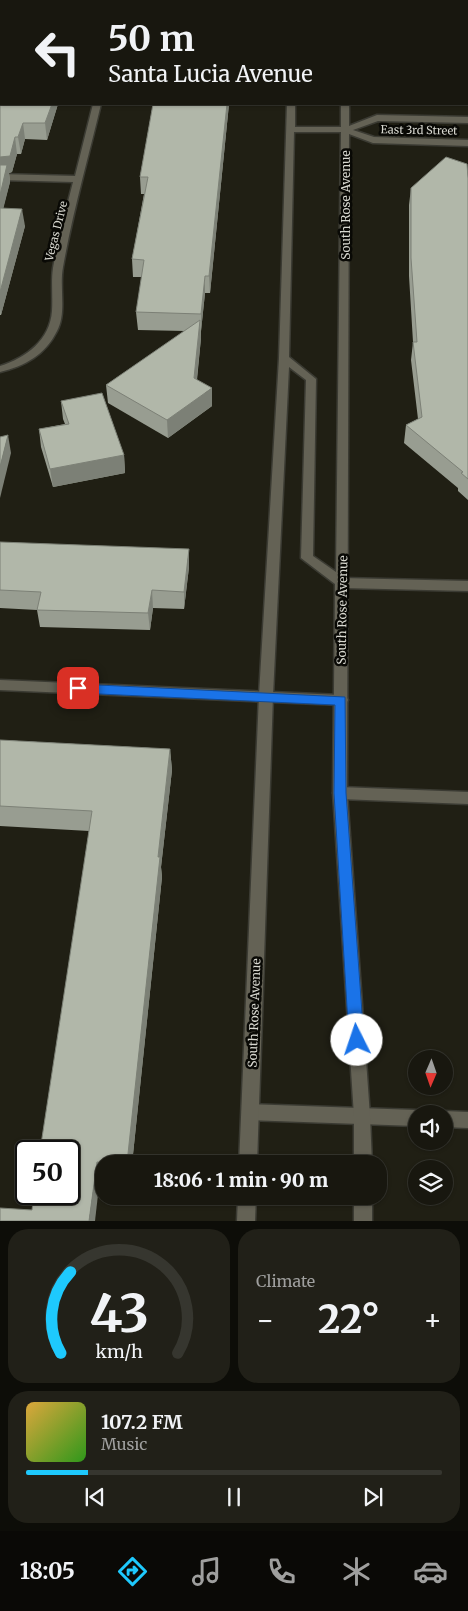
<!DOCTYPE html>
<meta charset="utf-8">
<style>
:root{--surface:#18170f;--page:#212018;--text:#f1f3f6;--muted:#9f9f9e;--line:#36362f;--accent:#1ec9fd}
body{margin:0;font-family:Merriweather,serif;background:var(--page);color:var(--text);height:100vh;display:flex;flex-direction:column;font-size:19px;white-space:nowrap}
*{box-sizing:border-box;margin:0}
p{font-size:16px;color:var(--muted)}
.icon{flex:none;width:28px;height:28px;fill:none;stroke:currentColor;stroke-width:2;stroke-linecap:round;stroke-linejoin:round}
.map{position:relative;height:1221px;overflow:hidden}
.drawer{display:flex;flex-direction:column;gap:8px;padding:8px;background:#0d0d08;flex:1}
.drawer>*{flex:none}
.banner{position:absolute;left:0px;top:0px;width:469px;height:105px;box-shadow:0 1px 4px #0004,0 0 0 1px var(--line);background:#18170f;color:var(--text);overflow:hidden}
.needle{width:32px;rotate:182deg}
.tools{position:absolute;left:408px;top:1050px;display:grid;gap:10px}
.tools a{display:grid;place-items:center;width:45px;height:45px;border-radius:50%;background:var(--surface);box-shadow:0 1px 4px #0004,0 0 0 1px var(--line);font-size:25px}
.speed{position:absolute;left:15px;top:1140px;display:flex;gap:10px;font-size:25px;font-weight:700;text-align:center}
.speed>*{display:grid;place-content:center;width:65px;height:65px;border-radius:50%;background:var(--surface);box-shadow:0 1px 4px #0004,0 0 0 1px var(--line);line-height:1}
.speed .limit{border:2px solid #111;border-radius:8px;background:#fff;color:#111}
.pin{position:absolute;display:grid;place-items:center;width:42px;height:42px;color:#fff;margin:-21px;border-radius:10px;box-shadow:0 2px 8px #0006}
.me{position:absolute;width:55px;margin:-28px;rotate:356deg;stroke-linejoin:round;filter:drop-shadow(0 0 4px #0008)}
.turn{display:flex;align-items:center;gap:18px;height:105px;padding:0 25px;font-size:22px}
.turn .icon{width:65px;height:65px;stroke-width:2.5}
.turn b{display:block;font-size:35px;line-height:42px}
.big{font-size:38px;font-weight:800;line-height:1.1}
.drawer .widget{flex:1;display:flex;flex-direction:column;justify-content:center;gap:8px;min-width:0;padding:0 18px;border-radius:20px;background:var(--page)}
.drawer .dial{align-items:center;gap:0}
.dial svg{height:130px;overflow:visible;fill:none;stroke:var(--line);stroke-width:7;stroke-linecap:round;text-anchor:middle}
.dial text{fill:var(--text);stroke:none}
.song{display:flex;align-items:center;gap:15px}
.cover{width:60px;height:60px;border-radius:8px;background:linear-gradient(135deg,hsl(40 70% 55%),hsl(110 70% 35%))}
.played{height:5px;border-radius:2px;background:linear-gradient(90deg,var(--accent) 15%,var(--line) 15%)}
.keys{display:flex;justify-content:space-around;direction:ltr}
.heat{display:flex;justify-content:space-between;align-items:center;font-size:28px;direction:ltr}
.drawer .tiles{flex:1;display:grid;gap:8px;grid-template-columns:1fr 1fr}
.widget:last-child{grid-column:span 2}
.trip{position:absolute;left:95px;top:1155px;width:292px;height:50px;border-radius:20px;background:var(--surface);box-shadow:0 1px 4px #0004,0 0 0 1px var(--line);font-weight:800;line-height:50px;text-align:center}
.tabs{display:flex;height:80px;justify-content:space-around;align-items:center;background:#0a0906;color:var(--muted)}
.tabs .icon{width:35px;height:35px}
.tabs .selected{color:var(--accent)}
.tabs b{font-size:22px;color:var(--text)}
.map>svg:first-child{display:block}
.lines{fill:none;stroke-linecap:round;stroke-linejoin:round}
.lane-casing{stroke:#3b3b33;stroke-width:3}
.street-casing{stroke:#3b3b33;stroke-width:3}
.secondary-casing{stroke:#3b3b33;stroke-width:3}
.lane{fill:#646255;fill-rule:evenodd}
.street{fill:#646255;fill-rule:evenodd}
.secondary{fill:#646255;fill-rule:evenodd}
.wall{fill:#989d91}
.shaded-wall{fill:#7c8076}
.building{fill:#b1b7a9;stroke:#7c8076}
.route{fill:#1a73e8;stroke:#114b97}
.labels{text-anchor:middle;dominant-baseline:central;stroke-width:5;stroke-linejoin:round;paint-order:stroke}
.far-street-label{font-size:11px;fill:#d8d8d0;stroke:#090905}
.street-label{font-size:12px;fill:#d8d8d0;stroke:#090905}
</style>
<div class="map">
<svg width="468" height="1221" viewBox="0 0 468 1221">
<rect width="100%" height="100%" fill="#201f14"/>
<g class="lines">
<defs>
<g id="lane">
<rect x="434" y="0" width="8" height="1"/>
<polygon points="343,578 468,581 468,591 343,588 337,583"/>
<polygon points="340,787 468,792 468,804 340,799 335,797 333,793 335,789"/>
</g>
<g id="street">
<rect x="116" y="0" width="8" height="1"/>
<path d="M93,104h8c-13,55 -28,107 -38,163 -4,21 4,45 -6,64 -12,24 -32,35 -57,41v-6c26,-8 50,-26 52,-55 1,-14 -1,-29 1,-43 5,-29 13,-58 20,-86l-73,-2v-6l75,2z"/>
<polygon points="0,680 341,695 346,696 348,700 346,704 341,705 0,690"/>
<polygon points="250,1104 416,1110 423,1114 416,1114 416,1126 250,1120 244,1118 242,1112 244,1106"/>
<polygon points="444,1111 468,1112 468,1128 444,1127 444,1114 438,1114"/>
</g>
<g id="secondary">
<rect x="287" y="0" width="8" height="1"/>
<polygon points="338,0 346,0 347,1 339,1"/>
<path d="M287,104h8v23h46v-23h8v22l28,-11 91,2v6l-90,-2 -25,9 21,7 94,3v6l-95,-3 -24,-9 -2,659 23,323 2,48h-18v-48l-21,-323 2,-209 -34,-26 5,-178 -17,-13 -16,328 -16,469h-18l20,-469 20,-337zM294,132h47l-5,440 -23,-16 3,-177 -27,-22z"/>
<polygon points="238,1196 256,1196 255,1221 237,1221"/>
<rect x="354" y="1196" width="18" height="25"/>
</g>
</defs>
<use href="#lane" class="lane-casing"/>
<use href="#street" class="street-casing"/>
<use href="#secondary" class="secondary-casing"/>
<use href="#lane" class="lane"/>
<use href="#street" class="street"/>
<use href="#secondary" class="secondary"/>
</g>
<g class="wall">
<polygon points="0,0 84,0 84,1 1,1 58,104 47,140 25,139 21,154 17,154 12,172 9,173 10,182 3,208 25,226 1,315 0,315"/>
<polygon points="153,104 229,104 210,293 205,293 201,331 201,338 197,380 212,406 168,438 108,403 106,385 185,331 138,330 136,312 142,277 133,277 132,259 144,194 141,194 140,177"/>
<polygon points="468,178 468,500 458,491 458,488 404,443 406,425 418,419 411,360 413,342 409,276 409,205 411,188"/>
<polygon points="61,401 124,455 125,473 53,487 41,447 39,429 65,424 63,419"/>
<polygon points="0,542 189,567 184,609 153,608 150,630 40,627 37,610 0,608"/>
<polygon points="0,740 170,749 172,770 161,867 162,877 132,1164 104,1164 104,1177 100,1177 32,1210 89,831 0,826"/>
</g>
<g class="shaded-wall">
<polygon points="52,104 58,104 47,140 45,123"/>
<polygon points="227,104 229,104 210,293 209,276"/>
<polygon points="23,123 25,139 21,154 18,137"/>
<polygon points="15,137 17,154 12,172 9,173 10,182 0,222 0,157"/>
<polygon points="22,209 25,226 1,315 0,308 0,292"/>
<polygon points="205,276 205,293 201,331 201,314"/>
<polygon points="200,320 201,338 195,396 194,378"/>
<polygon points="212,388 212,406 168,438 167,420"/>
<polygon points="8,435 11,453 0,498 0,467"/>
<polygon points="124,455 125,473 53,487 50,469"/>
<polygon points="189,549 189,567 184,609 184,592"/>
<polygon points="152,590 153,608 150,630 148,613"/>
<polygon points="170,749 172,770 161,867 162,877 132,1164 127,1164 158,857"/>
<polygon points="97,1162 100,1177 95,1221 89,1221"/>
</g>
<g class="building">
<polygon points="0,0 76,0 76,1 1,1 1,104 52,104 45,123 23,123 18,137 15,137 10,156 0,157"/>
<polygon points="169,0 237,0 236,1 169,1"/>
<polygon points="153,104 227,104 209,276 205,276 201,314 136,312 144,260 132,259 148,177 140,177"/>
<polygon points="446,157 467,164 468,178 468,479 461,473 463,472 406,425 422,417 413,342 417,342 411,258 411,188"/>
<polygon points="0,165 7,165 0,195"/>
<polygon points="0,208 22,209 0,292"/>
<polygon points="200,320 194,378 212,388 167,420 106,385"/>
<polygon points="102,393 124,455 50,469 39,429 69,424 61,401"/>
<polygon points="8,435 0,467 0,437"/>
<polygon points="0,542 189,549 184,592 152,590 148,613 37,610 41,592 0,590"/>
<polygon points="0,740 170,749 158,857 160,857 127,1163 97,1162 89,1221 0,1221 0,1208 32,1210 34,1194 69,1194 69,1151 40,1151 92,811 0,806"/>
</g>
<polygon class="route" points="78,684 345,697 346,793 364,1040 362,1045 357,1047 351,1045 349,1040 334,793 335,705 78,693 72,688"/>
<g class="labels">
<g class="far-street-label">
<text transform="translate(419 130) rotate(1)">East 3rd Street</text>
<text transform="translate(56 231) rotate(-76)">Vegas Drive</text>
</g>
<g class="street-label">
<text transform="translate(345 205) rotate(-90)">South Rose Avenue</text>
<text transform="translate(342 610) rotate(-89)">South Rose Avenue</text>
<text transform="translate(254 1013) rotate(-88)">South Rose Avenue</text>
</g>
</g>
</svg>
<div class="tools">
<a><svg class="needle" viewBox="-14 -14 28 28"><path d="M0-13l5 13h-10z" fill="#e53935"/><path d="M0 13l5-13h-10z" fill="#9f9f9e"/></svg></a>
<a><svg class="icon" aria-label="sound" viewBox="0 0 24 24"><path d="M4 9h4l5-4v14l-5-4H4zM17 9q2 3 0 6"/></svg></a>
<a><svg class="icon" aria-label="layers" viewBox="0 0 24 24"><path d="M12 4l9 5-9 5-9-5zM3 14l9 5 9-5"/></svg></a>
</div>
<div class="speed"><div class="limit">50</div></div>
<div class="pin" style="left:78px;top:688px;background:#d93025"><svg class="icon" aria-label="arrive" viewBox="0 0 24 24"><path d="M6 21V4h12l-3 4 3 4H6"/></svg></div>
<svg class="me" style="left:357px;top:1040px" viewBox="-20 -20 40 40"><circle r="19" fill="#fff"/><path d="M0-13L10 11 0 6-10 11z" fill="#1a73e8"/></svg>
<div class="trip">18:06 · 1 min · 90 m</div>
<div class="banner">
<div class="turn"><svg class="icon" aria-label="left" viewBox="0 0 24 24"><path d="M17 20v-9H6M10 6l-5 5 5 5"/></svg><div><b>50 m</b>Santa Lucia Avenue</div></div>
</div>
</div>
<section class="drawer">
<div class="tiles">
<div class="widget dial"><svg viewBox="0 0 100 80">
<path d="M14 69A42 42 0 1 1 86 69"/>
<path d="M14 69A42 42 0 0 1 20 19" stroke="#1ec9fd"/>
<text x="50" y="56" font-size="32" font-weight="700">43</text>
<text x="50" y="72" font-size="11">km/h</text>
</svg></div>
<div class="widget"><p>Climate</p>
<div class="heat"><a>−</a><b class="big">22°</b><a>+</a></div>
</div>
<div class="widget">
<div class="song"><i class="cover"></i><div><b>107.2 FM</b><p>Music</p></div></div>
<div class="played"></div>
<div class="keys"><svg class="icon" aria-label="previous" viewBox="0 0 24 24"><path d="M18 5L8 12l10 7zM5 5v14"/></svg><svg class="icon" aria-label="pause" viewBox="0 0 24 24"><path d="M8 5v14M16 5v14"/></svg><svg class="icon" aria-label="next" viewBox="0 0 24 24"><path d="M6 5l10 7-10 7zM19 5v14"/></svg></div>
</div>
</div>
</section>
<nav class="tabs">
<b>18:05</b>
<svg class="icon selected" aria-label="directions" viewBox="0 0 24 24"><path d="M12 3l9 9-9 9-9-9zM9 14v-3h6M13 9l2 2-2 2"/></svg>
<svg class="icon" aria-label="music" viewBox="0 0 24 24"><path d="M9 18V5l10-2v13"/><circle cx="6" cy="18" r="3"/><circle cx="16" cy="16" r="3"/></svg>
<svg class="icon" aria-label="phone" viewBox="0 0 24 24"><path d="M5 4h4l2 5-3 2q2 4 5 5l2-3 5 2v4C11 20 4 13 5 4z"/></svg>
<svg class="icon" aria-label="climate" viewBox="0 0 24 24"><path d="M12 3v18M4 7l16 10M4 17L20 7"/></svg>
<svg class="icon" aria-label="car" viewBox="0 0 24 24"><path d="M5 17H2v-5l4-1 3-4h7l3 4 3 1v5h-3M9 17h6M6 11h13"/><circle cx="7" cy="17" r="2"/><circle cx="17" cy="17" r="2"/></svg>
</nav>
